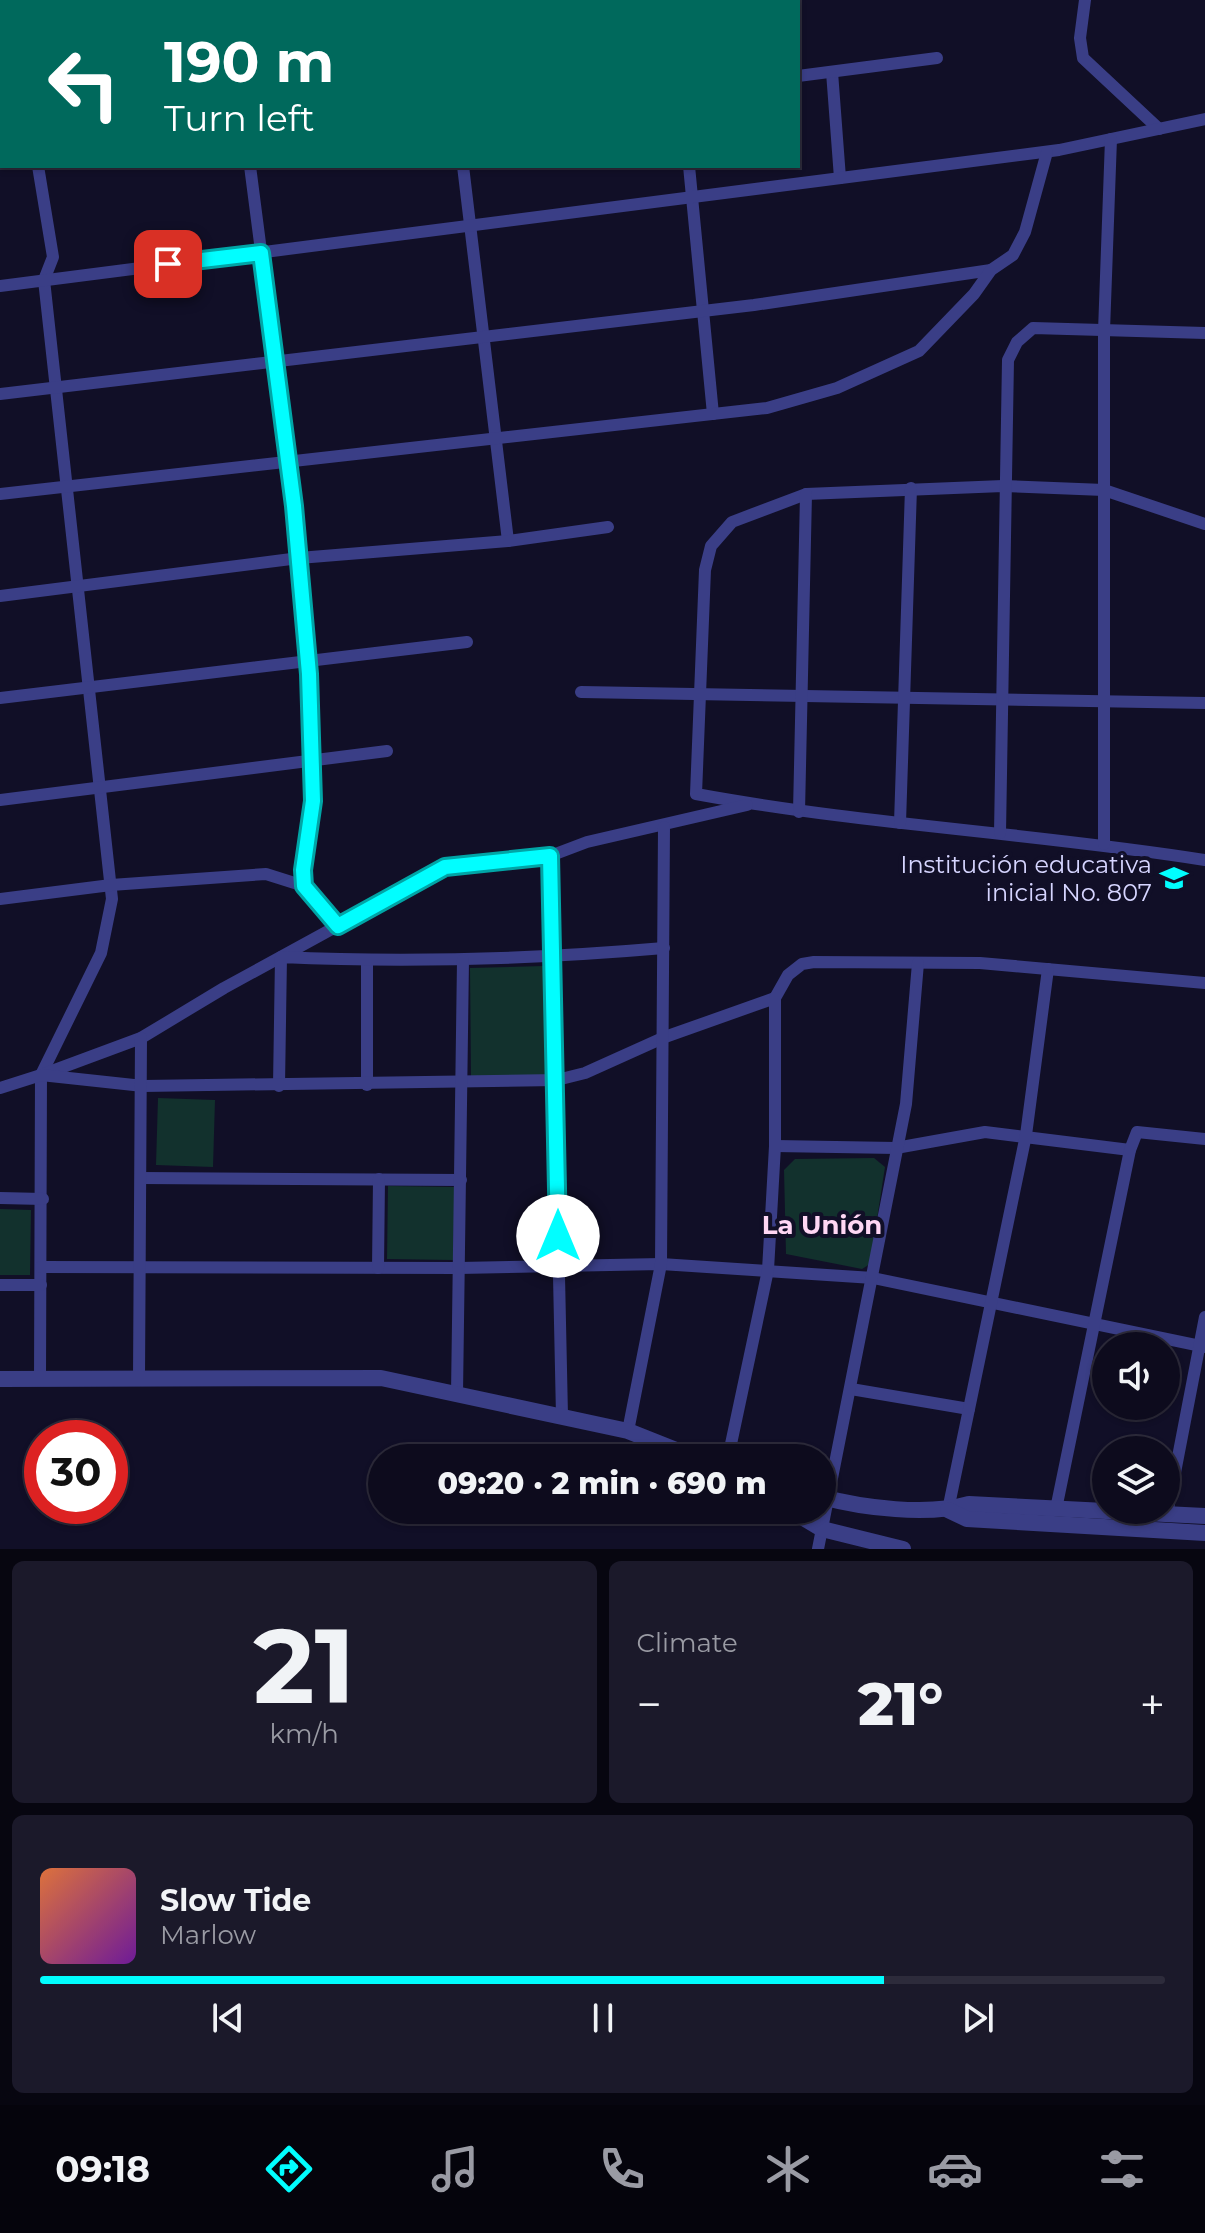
<!DOCTYPE html>
<meta charset="utf-8">
<style>
:root{--surface:#0d0b1d;--page:#1b192a;--text:#f1f3f6;--muted:#9a9ba4;--line:#2d2b3b;--accent:#01feff}
body{margin:0;font-family:Montserrat,sans-serif;background:var(--page);color:var(--text);height:100vh;display:flex;flex-direction:column;font-size:30px;white-space:nowrap}
*{box-sizing:border-box;margin:0}
p{font-size:26px;color:var(--muted)}
.icon{flex:none;width:44px;height:44px;fill:none;stroke:currentColor;stroke-width:2;stroke-linecap:round;stroke-linejoin:round}
.map{position:relative;height:1549px;overflow:hidden}
.side{display:flex;flex-direction:column;gap:12px;padding:12px;background:#070610;flex:1}
.side>*{flex:none}
.guide{position:absolute;left:0px;top:0px;width:800px;height:168px;box-shadow:0 2px 6px #0004,0 0 0 2px var(--line);background:#00695c;color:#fff;overflow:hidden}
.tools{position:absolute;left:1092px;top:1332px;display:grid;gap:16px}
.tools a{display:grid;place-items:center;width:88px;height:88px;border-radius:50%;background:var(--surface);box-shadow:0 2px 6px #0004,0 0 0 2px var(--line);font-size:40px}
.speed{position:absolute;left:24px;top:1420px;display:flex;gap:16px;font-size:40px;font-weight:700;text-align:center}
.speed>*{display:grid;place-content:center;width:104px;height:104px;border-radius:50%;background:var(--surface);box-shadow:0 2px 6px #0004,0 0 0 2px var(--line);line-height:1}
.speed .limit{border:12px solid #d22;background:#fff;color:#111}
.pin{position:absolute;display:grid;place-items:center;width:68px;height:68px;color:#fff;margin:-34px;border-radius:16px;box-shadow:0 4px 12px #0006}
.me{position:absolute;width:88px;margin:-44px;rotate:0deg;stroke-linejoin:round;filter:drop-shadow(0 0 6px #0008)}
.turn{display:flex;align-items:center;gap:28px;height:168px;padding:0 32px;font-size:36px}
.turn .icon{width:104px;height:104px;stroke-width:2.5}
.turn b{display:block;font-size:56px;line-height:68px}
.big{font-size:60px;font-weight:800;line-height:1.1}
.side .tile{flex:1;display:flex;flex-direction:column;justify-content:center;gap:12px;min-width:0;padding:0 28px;border-radius:12px;background:var(--page)}
.side .dial{align-items:center;gap:0}
.dial b{font-size:104px;line-height:1}
.song{display:flex;align-items:center;gap:24px}
.cover{width:96px;height:96px;border-radius:12px;background:linear-gradient(135deg,hsl(20 70% 55%),hsl(280 70% 35%))}
.played{height:8px;border-radius:4px;background:linear-gradient(90deg,var(--accent) 75%,var(--line) 75%)}
.keys{display:flex;justify-content:space-around;direction:ltr}
.heat{display:flex;justify-content:space-between;align-items:center;font-size:44px;direction:ltr}
.side .tiles{flex:1;display:grid;gap:12px;grid-template-columns:1fr 1fr}
.tile:last-child{grid-column:span 2}
.trip{position:absolute;left:368px;top:1444px;width:468px;height:80px;border-radius:40px;background:var(--surface);box-shadow:0 2px 6px #0004,0 0 0 2px var(--line);font-weight:800;line-height:80px;text-align:center}
.menu{display:flex;height:128px;justify-content:space-around;align-items:center;background:#05040c;color:var(--muted)}
.menu .icon{width:56px;height:56px}
.menu .on{color:var(--accent)}
.menu b{font-size:36px;color:var(--text)}
.map>svg:first-child{display:block}
.green{fill:#12312d}
.lines{fill:none;stroke-linecap:round;stroke-linejoin:round}
.minor{stroke:#3a3e86;stroke-width:12}
.tertiary{stroke:#3a3e86;stroke-width:16}
.route-casing{stroke:#01a5a6;stroke-width:20}
.route{stroke:#01feff;stroke-width:14}
.labels{text-anchor:middle;dominant-baseline:central;stroke-width:8;stroke-linejoin:round;paint-order:stroke}
.poi-label{font-size:24px;fill:#d6d5ff;stroke:#110f27;text-anchor:end}
.neighbourhood-label{font-size:26px;font-weight:bold;fill:#ffd7f4;stroke:#110f27}
</style>
<div class="map">
<svg width="1205" height="1549" viewBox="0 0 1205 1549">
<rect width="100%" height="100%" fill="#110f27"/>
<g class="green">
<polygon points="544,966 545,1075 471,1077 470,968"/>
<polygon points="158,1098 215,1100 213,1167 156,1165"/>
<polygon points="874,1158 885,1167 870,1264 862,1269 786,1254 784,1170 795,1159"/>
<polygon points="388,1186 455,1187 453,1260 387,1259"/>
<polygon points="0,1209 31,1210 30,1275 0,1275"/>
</g>
<g class="lines">
<g class="minor">
<polyline points="228,0 228,2"/>
<polyline points="445,0 445,2"/>
<polyline points="673,0 673,2"/>
<polyline points="1085,0 1080,38 1083,58 1159,129"/>
<polyline points="78,2 79,0"/>
<polyline points="567,2 585,0"/>
<polyline points="832,72 840,178"/>
<polyline points="798,76 937,58"/>
<polyline points="38,166 53,257 44,280 112,899 101,953 41,1075 40,1379"/>
<polyline points="250,166 294,506 309,674 313,801 304,886 338,926"/>
<polyline points="463,166 508,541"/>
<polyline points="689,166 713,414"/>
<polyline points="0,286 1059,150 1205,119"/>
<polyline points="0,394 754,305 991,270"/>
<polyline points="0,494 767,408 837,388 919,351 974,294 991,270 1013,255 1025,232 1047,152"/>
<path d="M1205,524l-101,-34 -101,-4 -197,8 -74,28 -21,24 -6,24 -9,224c169,31 340,39 509,66"/>
<polyline points="0,596 299,558 508,541 608,527"/>
<polyline points="581,692 1205,703"/>
<polyline points="0,698 467,642"/>
<polyline points="0,800 387,751"/>
<polyline points="799,812 806,494"/>
<polyline points="900,823 911,488"/>
<polyline points="1000,833 1008,360 1017,342 1033,328 1205,333"/>
<polyline points="1104,844 1104,331 1111,139"/>
<polyline points="550,856 562,1416"/>
<polyline points="0,899 111,885 266,874 304,886"/>
<polyline points="44,1074 141,1038 224,988 445,867 550,856 587,842 747,805"/>
<polyline points="367,1085 367,961"/>
<path d="M279,1086l2,-129c128,6 255,2 383,-9"/>
<polyline points="0,1088 41,1075 143,1086 557,1080 585,1073 665,1037 775,998"/>
<polyline points="775,1146 896,1148 985,1132 1130,1150"/>
<polyline points="141,1178 461,1180"/>
<polyline points="0,1198 43,1199"/>
<polyline points="41,1267 459,1268 661,1264 873,1278 1205,1347"/>
<polyline points="378,1268 379,1179"/>
<polyline points="0,1285 41,1285"/>
<polyline points="139,1378 141,1038"/>
<polyline points="851,1389 969,1409"/>
<polyline points="457,1394 463,960"/>
<polyline points="628,1431 661,1264 664,827"/>
<polyline points="728,1458 768,1270 775,1146 775,998 788,975 802,964 814,962 980,963 1205,983"/>
<polyline points="1056,1509 1130,1150 1137,1132 1205,1139"/>
<polyline points="948,1510 1026,1135 1048,969"/>
<polyline points="1167,1514 1205,1317"/>
<polyline points="818,1549 906,1104 918,963"/>
</g>
<g class="tertiary">
<polyline points="0,1379 381,1378 628,1431 696,1458"/>
<path d="M822,1497c41,11 106,19 147,7l236,12"/>
<polyline points="790,1510 822,1529 903,1549"/>
<polyline points="948,1510 967,1519 1205,1533"/>
</g>
</g>
<g class="lines">
<defs>
<polyline id="route" points="168,264 261,253 294,506 309,674 313,801 303,870 304,886 338,926 445,867 550,856 558,1236"/>
</defs>
<use href="#route" class="route-casing"/>
<use href="#route" class="route"/>
</g>
<defs>
<symbol id="school-bare" viewBox="-9 -9 18 18"><path d="M0-5L7-2L0 1L-7-2ZM-4 1L0 2.5L4 1V4Q0 6-4 4Z" fill="#01feff" stroke="#110f27" stroke-width="2.5" paint-order="stroke"/></symbol>
</defs>
<g fill-rule="evenodd">
<use href="#school-bare" x="1154" y="858" width="40" height="40"/>
</g>
<g class="labels">
<g class="poi-label">
<text x="1152" y="864">Institución educativa<tspan x="1152" dy="28">inicial No. 807</tspan></text>
</g>
<g class="neighbourhood-label">
<text x="822" y="1225">La Unión</text>
</g>
</g>
</svg>
<div class="tools">
<a><svg class="icon" aria-label="sound" viewBox="0 0 24 24"><path d="M4 9h4l5-4v14l-5-4H4zM17 9q2 3 0 6"/></svg></a>
<a><svg class="icon" aria-label="layers" viewBox="0 0 24 24"><path d="M12 4l9 5-9 5-9-5zM3 14l9 5 9-5"/></svg></a>
</div>
<div class="speed"><div class="limit">30</div></div>
<div class="pin" style="left:168px;top:264px;background:#d93025"><svg class="icon" aria-label="arrive" viewBox="0 0 24 24"><path d="M6 21V4h12l-3 4 3 4H6"/></svg></div>
<svg class="me" style="left:558px;top:1236px" viewBox="-20 -20 40 40"><circle r="19" fill="#fff"/><path d="M0-13L10 11 0 6-10 11z" fill="#01feff"/></svg>
<div class="trip">09:20 · 2 min · 690 m</div>
<div class="guide">
<div class="turn"><svg class="icon" aria-label="left" viewBox="0 0 24 24"><path d="M17 20v-9H6M10 6l-5 5 5 5"/></svg><div><b>190 m</b>Turn left</div></div>
</div>
</div>
<section class="side">
<div class="tiles">
<div class="tile dial"><b>21</b><p>km/h</p></div>
<div class="tile"><p>Climate</p>
<div class="heat"><a>−</a><b class="big">21°</b><a>+</a></div>
</div>
<div class="tile">
<div class="song"><i class="cover"></i><div><b>Slow Tide</b><p>Marlow</p></div></div>
<div class="played"></div>
<div class="keys"><svg class="icon" aria-label="previous" viewBox="0 0 24 24"><path d="M18 5L8 12l10 7zM5 5v14"/></svg><svg class="icon" aria-label="pause" viewBox="0 0 24 24"><path d="M8 5v14M16 5v14"/></svg><svg class="icon" aria-label="next" viewBox="0 0 24 24"><path d="M6 5l10 7-10 7zM19 5v14"/></svg></div>
</div>
</div>
</section>
<nav class="menu">
<b>09:18</b>
<svg class="icon on" aria-label="directions" viewBox="0 0 24 24"><path d="M12 3l9 9-9 9-9-9zM9 14v-3h6M13 9l2 2-2 2"/></svg>
<svg class="icon" aria-label="music" viewBox="0 0 24 24"><path d="M9 18V5l10-2v13"/><circle cx="6" cy="18" r="3"/><circle cx="16" cy="16" r="3"/></svg>
<svg class="icon" aria-label="phone" viewBox="0 0 24 24"><path d="M5 4h4l2 5-3 2q2 4 5 5l2-3 5 2v4C11 20 4 13 5 4z"/></svg>
<svg class="icon" aria-label="climate" viewBox="0 0 24 24"><path d="M12 3v18M4 7l16 10M4 17L20 7"/></svg>
<svg class="icon" aria-label="car" viewBox="0 0 24 24"><path d="M5 17H2v-5l4-1 3-4h7l3 4 3 1v5h-3M9 17h6M6 11h13"/><circle cx="7" cy="17" r="2"/><circle cx="17" cy="17" r="2"/></svg>
<svg class="icon" aria-label="filters" viewBox="0 0 24 24"><path d="M4 7h16M4 17h16"/><circle cx="9" cy="7" r="2"/><circle cx="15" cy="17" r="2"/></svg>
</nav>
